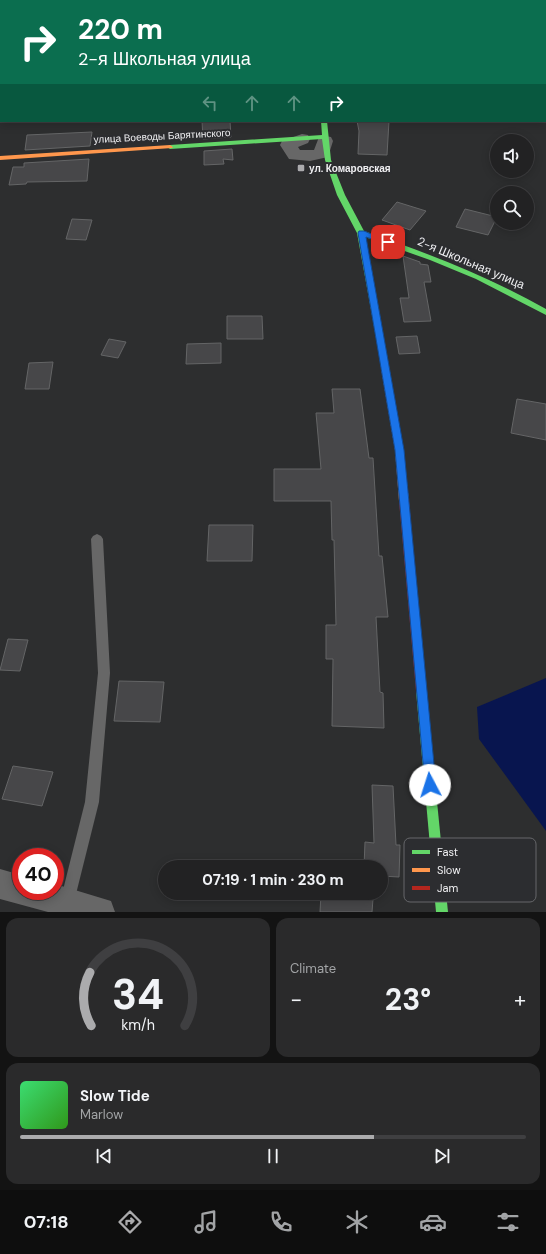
<!DOCTYPE html>
<meta charset="utf-8">
<style>
:root{--surface:#222223;--page:#2a2a2b;--text:#f1f3f6;--muted:#a2a4a6;--line:#3f3f41;--accent:#ababad}
body{margin:0;font-family:"DM Sans",sans-serif;background:var(--page);color:var(--text);height:100vh;display:flex;flex-direction:column;font-size:15px;white-space:nowrap}
*{box-sizing:border-box;margin:0}
p{font-size:13px;color:var(--muted)}
.icon{flex:none;width:22px;height:22px;fill:none;stroke:currentColor;stroke-width:2;stroke-linecap:round;stroke-linejoin:round}
.map{position:relative;height:912px;overflow:hidden}
.panel{display:flex;flex-direction:column;gap:6px;padding:6px;background:#131313;flex:1}
.panel>*{flex:none}
.banner{position:absolute;left:0px;top:0px;width:546px;height:122px;box-shadow:0 2px 10px #0003,0 0 0 1px var(--line);background:#0b6e4f;color:#fff;overflow:hidden}
.fabs{position:absolute;left:490px;top:134px;display:grid;gap:8px}
.fabs a{display:grid;place-items:center;width:44px;height:44px;border-radius:50%;background:var(--surface);box-shadow:0 2px 10px #0003,0 0 0 1px var(--line);font-size:20px}
.speed{position:absolute;left:12px;top:848px;display:flex;gap:8px;font-size:20px;font-weight:700;text-align:center}
.speed>*{display:grid;place-content:center;width:52px;height:52px;border-radius:50%;background:var(--surface);box-shadow:0 2px 10px #0003,0 0 0 1px var(--line);line-height:1}
.speed .limit{border:6px solid #d22;background:#fff;color:#111}
.pin{position:absolute;display:grid;place-items:center;width:34px;height:34px;color:#fff;margin:-17px;border-radius:8px;box-shadow:0 2px 6px #0006}
.me{position:absolute;width:44px;margin:-22px;rotate:355deg;stroke-linejoin:round;filter:drop-shadow(0 0 3px #0008)}
.turn{display:flex;align-items:center;gap:14px;height:84px;padding:0 12px;font-size:18px}
.turn .icon{width:52px;height:52px;stroke-width:2.5}
.turn b{display:block;font-size:28px;line-height:34px}
.lanes{display:flex;align-items:center;height:38px;padding:0 12px;background:#0003;justify-content:center;gap:20px;direction:ltr}
.lanes .off{opacity:.35}
.big{font-size:30px;font-weight:700;line-height:1.1}
.panel .card{flex:1;display:flex;flex-direction:column;justify-content:center;gap:6px;min-width:0;padding:0 14px;border-radius:12px;background:var(--page)}
.panel .dial{align-items:center;gap:0}
.dial svg{height:104px;overflow:visible;fill:none;stroke:var(--line);stroke-width:7;stroke-linecap:round;text-anchor:middle}
.dial text{fill:var(--text);stroke:none}
.song{display:flex;align-items:center;gap:12px}
.cover{width:48px;height:48px;border-radius:6px;background:linear-gradient(135deg,hsl(140 70% 55%),hsl(110 70% 35%))}
.played{height:4px;border-radius:2px;background:linear-gradient(90deg,var(--accent) 70%,var(--line) 70%)}
.keys{display:flex;justify-content:space-around;direction:ltr}
.heat{display:flex;justify-content:space-between;align-items:center;font-size:22px;direction:ltr}
.panel .tiles{flex:1;display:grid;gap:6px;grid-template-columns:1fr 1fr}
.card:last-child{grid-column:span 2}
.trip{position:absolute;left:158px;top:860px;width:230px;height:40px;border-radius:20px;background:var(--surface);box-shadow:0 2px 10px #0003,0 0 0 1px var(--line);font-weight:700;line-height:40px;text-align:center}
.menu{display:flex;height:64px;justify-content:space-around;align-items:center;background:#0e0e0e;color:var(--muted)}
.menu .icon{width:28px;height:28px}
.menu .selected{color:var(--accent)}
.menu b{font-size:18px;color:var(--text)}
.map>svg:first-child{display:block}
.water{fill:#08154f}
.building{fill:#474749;stroke:#646566}
.lines{fill:none;stroke-linecap:round;stroke-linejoin:round}
.lane{fill:#676767;fill-rule:evenodd}
.street{fill:#676767;fill-rule:evenodd}
.fast{fill:#63d668;fill-rule:evenodd}
.slow{fill:#ff974d;fill-rule:evenodd}
.jam{fill:#b3261e;fill-rule:evenodd}
.route{fill:#1a73e8;stroke:#114b97}
.poi-dot{fill:#ababad;stroke:#2c2d30;stroke-width:1.5}
.labels{text-anchor:middle;dominant-baseline:central;stroke-width:4;stroke-linejoin:round;paint-order:stroke}
.far-street-label{font-size:10px;fill:#efeff1;stroke:#2c2d30}
.far-poi-label{font-size:10px;font-weight:bold;fill:#efeff1;stroke:#2c2d30;text-anchor:start}
.street-label{font-size:12px;fill:#efeff1;stroke:#2c2d30}
.key{fill:#2c2d30;stroke:#66676a;stroke-width:1}
.key-label{font-size:11px;fill:#efeff1}
</style>
<div class="map">
<svg width="546" height="912" viewBox="0 0 546 912">
<rect width="100%" height="100%" fill="#2d2e2f"/>
<polygon class="water" points="546,678 546,831 479,739 477,707"/>
<g class="building">
<polygon points="202,121 230,121 231,137 203,139"/>
<polygon points="357,121 389,121 387,155 358,154 359,131"/>
<polygon points="92,132 90,146 25,150 27,135"/>
<polygon points="232,149 233,160 223,159 224,164 204,165 204,151"/>
<polygon points="89,159 87,181 27,182 26,184 9,185 13,167 24,167 24,163"/>
<polygon points="397,202 426,211 410,230 382,220"/>
<polygon points="465,209 497,217 488,235 456,227"/>
<polygon points="72,219 92,220 86,240 66,239"/>
<polygon points="403,256 420,262 420,264 428,265 431,282 424,282 431,321 404,322 400,298 409,298"/>
<polygon points="227,316 262,316 263,339 227,339"/>
<polygon points="417,336 420,353 399,354 396,337"/>
<polygon points="109,339 126,342 118,358 101,355"/>
<polygon points="221,343 221,363 186,364 187,344"/>
<polygon points="53,362 49,389 25,389 29,363"/>
<polygon points="332,389 360,389 369,458 373,458 379,556 382,556 388,617 376,617 380,692 383,693 384,728 332,726 333,659 326,659 326,625 336,625 334,540 332,540 331,501 274,501 274,469 321,469 316,413 334,413"/>
<polygon points="517,399 546,404 546,440 511,433"/>
<polygon points="209,525 253,525 252,561 207,561"/>
<polygon points="8,639 28,640 20,671 0,670"/>
<polygon points="119,681 164,682 160,722 114,721"/>
<polygon points="13,766 53,772 42,806 2,799"/>
<polygon points="372,785 393,786 396,845 400,845 399,877 381,876 381,867 364,867 365,842 374,843"/>
<polygon points="321,894 373,899 372,912 320,912"/>
</g>
<g class="lines">
<polygon class="lane" points="97,534 101,536 103,539 110,673 99,802 74,902 72,907 67,909 62,907 60,902 85,802 98,673 91,539 93,536"/>
<g class="street">
<rect x="315" y="0" width="14" height="1"/>
<polygon points="302,134 308,135 310,139 308,143 298,147 300,150 314,150 319,137 325,136 331,137 333,141 328,157 310,161 289,159 280,145 282,141"/>
<polygon points="0,869 21,875 21,891 55,891 55,884 111,901 115,912 48,912 0,899"/>
</g>
<g class="fast">
<path d="M321,121h6l4,39 14,35 19,36c63,22 124,45 182,78v6l-70,-36 -46,-19 -65,-23 24,131 -4,3 -3,-1 -25,-137 -20,-38 -12,-35 -3,-21 -152,10 -3,-2 3,-2 152,-10z"/>
<polygon points="421,686 425,688 426,691 448,912 436,912 416,691 417,688"/>
</g>
<g class="slow">
<polygon points="170,145 173,147 172,148 0,160 0,156"/>
<polygon points="385,365 389,368 403,450 409,501 407,504 401,504 399,501 395,450 381,368"/>
</g>
<polygon class="jam" points="404,497 407,498 409,501 426,691 425,694 421,696 417,694 416,691 399,501 401,498"/>
</g>
<polygon class="route" points="359,231 364,231 391,242 388,245 366,237 404,450 436,785 435,788 430,790 426,788 425,785 395,450 358,233"/>
<rect class="poi-dot" x="297" y="164" width="8" height="8" rx="2"/>
<g class="labels">
<g class="far-street-label">
<text transform="translate(162 136) rotate(-3)">улица Воеводы Барятинского</text>
</g>
<g class="far-poi-label">
<text x="309" y="168">ул. Комаровская</text>
</g>
<g class="street-label">
<text transform="translate(471 263) rotate(23)">2-я Школьная улица</text>
</g>
</g>
<rect x="404" y="838" width="132" height="64" rx="6" class="key"/>
<rect x="412" y="850" width="18" height="4" fill="#63d668"/>
<rect x="412" y="868" width="18" height="4" fill="#ff974d"/>
<rect x="412" y="886" width="18" height="4" fill="#b3261e"/>
<g class="key-label">
<text x="437" y="856">Fast</text>
<text x="437" y="874">Slow</text>
<text x="437" y="892">Jam</text>
</g>
</svg>
<div class="fabs">
<a><svg class="icon" aria-label="sound" viewBox="0 0 24 24"><path d="M4 9h4l5-4v14l-5-4H4zM17 9q2 3 0 6"/></svg></a>
<a><svg class="icon" aria-label="search" viewBox="0 0 24 24"><circle cx="10" cy="10" r="6"/><path d="M15 15l6 6"/></svg></a>
</div>
<div class="speed"><div class="limit">40</div></div>
<div class="pin" style="left:388px;top:242px;background:#d93025"><svg class="icon" aria-label="arrive" viewBox="0 0 24 24"><path d="M6 21V4h12l-3 4 3 4H6"/></svg></div>
<svg class="me" style="left:430px;top:785px" viewBox="-20 -20 40 40"><circle r="19" fill="#fff"/><path d="M0-13L10 11 0 6-10 11z" fill="#1a73e8"/></svg>
<div class="trip">07:19 · 1 min · 230 m</div>
<div class="banner">
<div class="turn"><svg class="icon" aria-label="right" viewBox="0 0 24 24"><path d="M7 20v-9h11M14 6l5 5-5 5"/></svg><div><b>220 m</b>2-я Школьная улица</div></div>
<div class="lanes"><svg class="icon off" aria-label="left" viewBox="0 0 24 24"><path d="M17 20v-9H6M10 6l-5 5 5 5"/></svg><svg class="icon off" aria-label="ahead" viewBox="0 0 24 24"><path d="M12 20V5M6 11l6-6 6 6"/></svg><svg class="icon off" aria-label="ahead" viewBox="0 0 24 24"><path d="M12 20V5M6 11l6-6 6 6"/></svg><svg class="icon" aria-label="right" viewBox="0 0 24 24"><path d="M7 20v-9h11M14 6l5 5-5 5"/></svg></div>
</div>
</div>
<section class="panel">
<div class="tiles">
<div class="card dial"><svg viewBox="0 0 100 80">
<path d="M14 69A42 42 0 1 1 86 69"/>
<path d="M14 69A42 42 0 0 1 13 28" stroke="#ababad"/>
<text x="50" y="56" font-size="32" font-weight="700">34</text>
<text x="50" y="72" font-size="11">km/h</text>
</svg></div>
<div class="card"><p>Climate</p>
<div class="heat"><a>−</a><b class="big">23°</b><a>+</a></div>
</div>
<div class="card">
<div class="song"><i class="cover"></i><div><b>Slow Tide</b><p>Marlow</p></div></div>
<div class="played"></div>
<div class="keys"><svg class="icon" aria-label="previous" viewBox="0 0 24 24"><path d="M18 5L8 12l10 7zM5 5v14"/></svg><svg class="icon" aria-label="pause" viewBox="0 0 24 24"><path d="M8 5v14M16 5v14"/></svg><svg class="icon" aria-label="next" viewBox="0 0 24 24"><path d="M6 5l10 7-10 7zM19 5v14"/></svg></div>
</div>
</div>
</section>
<nav class="menu">
<b>07:18</b>
<svg class="icon selected" aria-label="directions" viewBox="0 0 24 24"><path d="M12 3l9 9-9 9-9-9zM9 14v-3h6M13 9l2 2-2 2"/></svg>
<svg class="icon" aria-label="music" viewBox="0 0 24 24"><path d="M9 18V5l10-2v13"/><circle cx="6" cy="18" r="3"/><circle cx="16" cy="16" r="3"/></svg>
<svg class="icon" aria-label="phone" viewBox="0 0 24 24"><path d="M5 4h4l2 5-3 2q2 4 5 5l2-3 5 2v4C11 20 4 13 5 4z"/></svg>
<svg class="icon" aria-label="climate" viewBox="0 0 24 24"><path d="M12 3v18M4 7l16 10M4 17L20 7"/></svg>
<svg class="icon" aria-label="car" viewBox="0 0 24 24"><path d="M5 17H2v-5l4-1 3-4h7l3 4 3 1v5h-3M9 17h6M6 11h13"/><circle cx="7" cy="17" r="2"/><circle cx="17" cy="17" r="2"/></svg>
<svg class="icon" aria-label="filters" viewBox="0 0 24 24"><path d="M4 7h16M4 17h16"/><circle cx="9" cy="7" r="2"/><circle cx="15" cy="17" r="2"/></svg>
</nav>
